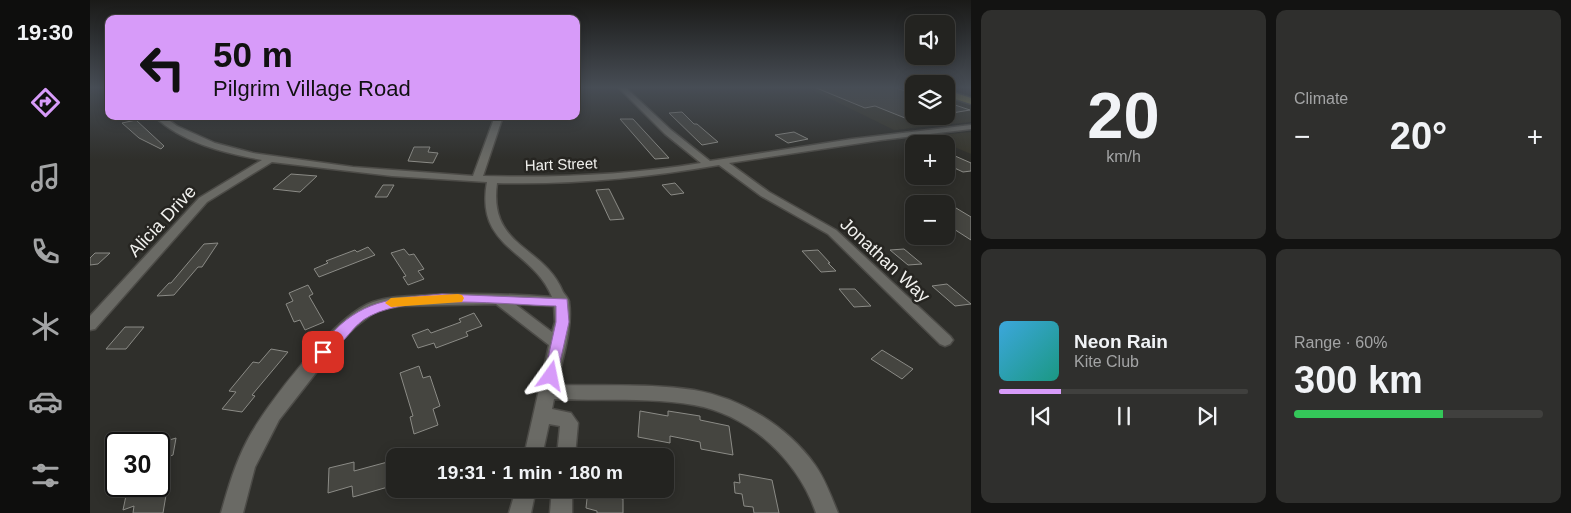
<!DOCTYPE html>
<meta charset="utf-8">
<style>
:root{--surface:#232320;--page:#2f2f2d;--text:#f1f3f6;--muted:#a3a4a5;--line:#40403e;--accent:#d79bf9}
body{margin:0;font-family:Arial,sans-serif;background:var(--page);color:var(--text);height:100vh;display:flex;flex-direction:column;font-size:19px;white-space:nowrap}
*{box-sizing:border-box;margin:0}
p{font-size:16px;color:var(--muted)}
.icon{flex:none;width:28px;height:28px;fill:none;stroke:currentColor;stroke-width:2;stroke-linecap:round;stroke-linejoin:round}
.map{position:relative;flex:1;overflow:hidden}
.drawer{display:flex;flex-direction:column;gap:10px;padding:10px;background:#131312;width:600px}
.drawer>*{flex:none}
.guide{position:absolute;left:15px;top:15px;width:475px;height:105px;border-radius:10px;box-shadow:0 2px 12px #0003,0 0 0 1px var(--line);background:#d79bf9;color:#111;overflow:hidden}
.fabs{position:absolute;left:815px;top:15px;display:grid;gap:10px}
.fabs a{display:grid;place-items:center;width:50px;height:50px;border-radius:10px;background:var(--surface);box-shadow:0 2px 12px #0003,0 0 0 1px var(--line);font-size:25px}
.speed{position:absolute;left:15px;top:432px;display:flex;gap:10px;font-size:25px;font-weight:700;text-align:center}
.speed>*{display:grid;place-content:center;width:65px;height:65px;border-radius:50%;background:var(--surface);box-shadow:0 2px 12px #0003,0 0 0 1px var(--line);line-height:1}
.speed .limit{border:2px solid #111;border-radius:8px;background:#fff;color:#111}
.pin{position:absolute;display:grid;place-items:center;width:42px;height:42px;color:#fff;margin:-21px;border-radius:10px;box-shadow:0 2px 8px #0006}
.me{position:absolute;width:55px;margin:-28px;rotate:12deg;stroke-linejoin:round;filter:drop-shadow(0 0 4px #0008)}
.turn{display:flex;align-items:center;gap:18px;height:105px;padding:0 25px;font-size:22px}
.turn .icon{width:65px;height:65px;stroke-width:2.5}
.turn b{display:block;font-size:35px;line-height:42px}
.big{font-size:38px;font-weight:600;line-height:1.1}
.drawer .card{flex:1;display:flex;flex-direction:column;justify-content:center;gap:8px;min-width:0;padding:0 18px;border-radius:10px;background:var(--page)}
.drawer .dial{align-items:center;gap:0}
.dial b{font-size:65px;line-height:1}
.song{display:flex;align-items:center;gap:15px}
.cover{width:60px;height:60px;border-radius:8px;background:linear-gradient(135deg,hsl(200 70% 55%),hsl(170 70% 35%))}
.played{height:5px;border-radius:2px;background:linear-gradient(90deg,var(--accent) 25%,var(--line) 25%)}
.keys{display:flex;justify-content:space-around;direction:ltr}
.heat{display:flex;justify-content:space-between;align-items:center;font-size:28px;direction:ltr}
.charge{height:8px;border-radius:4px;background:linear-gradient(90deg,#34c759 60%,var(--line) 0)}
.drawer .tiles{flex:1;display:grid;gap:10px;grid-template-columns:repeat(2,1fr)}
.trip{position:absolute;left:296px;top:448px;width:288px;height:50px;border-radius:10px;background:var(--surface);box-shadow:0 2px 12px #0003,0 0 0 1px var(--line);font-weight:600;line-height:50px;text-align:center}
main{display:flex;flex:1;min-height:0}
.menu{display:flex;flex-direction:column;width:90px;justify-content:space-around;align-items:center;background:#0e0e0d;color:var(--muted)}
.menu .icon{width:35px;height:35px}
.menu .active{color:var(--accent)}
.menu b{font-size:22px;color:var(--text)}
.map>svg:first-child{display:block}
.built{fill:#37362c}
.building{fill:#454540;stroke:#8b8b86}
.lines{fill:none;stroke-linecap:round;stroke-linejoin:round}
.minor-casing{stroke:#4c4b47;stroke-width:3}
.major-casing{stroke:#4c4b47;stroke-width:3}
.minor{fill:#6a6a65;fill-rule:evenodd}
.major{fill:#807a43;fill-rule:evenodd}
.route{fill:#d79bf9;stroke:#8c65a2}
.slow{fill:#f59e0b}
.labels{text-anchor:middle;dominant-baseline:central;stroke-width:5;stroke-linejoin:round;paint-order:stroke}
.far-street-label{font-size:15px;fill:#f0f0ed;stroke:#262521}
.street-label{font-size:18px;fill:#f0f0ed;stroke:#262521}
</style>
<main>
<nav class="menu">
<b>19:30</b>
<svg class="icon active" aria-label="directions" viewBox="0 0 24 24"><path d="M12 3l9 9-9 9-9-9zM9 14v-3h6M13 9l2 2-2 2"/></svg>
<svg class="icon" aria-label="music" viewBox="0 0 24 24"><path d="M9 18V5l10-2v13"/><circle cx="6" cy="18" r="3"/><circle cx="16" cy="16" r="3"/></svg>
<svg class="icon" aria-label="phone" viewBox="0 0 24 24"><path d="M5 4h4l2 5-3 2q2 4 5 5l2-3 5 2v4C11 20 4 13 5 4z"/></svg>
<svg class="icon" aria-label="climate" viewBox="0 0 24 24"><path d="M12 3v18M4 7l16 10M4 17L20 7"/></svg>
<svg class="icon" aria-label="car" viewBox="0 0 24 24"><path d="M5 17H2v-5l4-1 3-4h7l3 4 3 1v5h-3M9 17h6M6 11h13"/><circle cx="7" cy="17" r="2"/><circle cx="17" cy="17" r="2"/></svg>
<svg class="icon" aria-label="filters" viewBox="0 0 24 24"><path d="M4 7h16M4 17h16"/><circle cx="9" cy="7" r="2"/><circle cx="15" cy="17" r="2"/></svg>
</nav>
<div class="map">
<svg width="881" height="513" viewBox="0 0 881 513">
<rect width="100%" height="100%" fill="#2f2f2b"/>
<g class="built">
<polygon points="716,87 824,87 824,116 856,116 856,97 881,106 881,122 804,130"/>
<polygon points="881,132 881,154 838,136"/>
</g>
<g class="building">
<polygon points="724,87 803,87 824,94 824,116 815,118 785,106 775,108"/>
<polygon points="856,102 880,110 856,114"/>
<polygon points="592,112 604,124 607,124 628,142 612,145 579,113"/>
<polygon points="530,119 543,119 579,158 565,159"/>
<polygon points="46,120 74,146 71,149 49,138 32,123"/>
<polygon points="704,132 718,139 698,143 685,135"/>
<polygon points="324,147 340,147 338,152 348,153 343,163 318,161"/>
<polygon points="856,152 881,163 881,171 873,172 856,164"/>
<polygon points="201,174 227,176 210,192 183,189"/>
<polygon points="585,183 594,193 581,195 572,185"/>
<polygon points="293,185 304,185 297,197 285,197"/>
<polygon points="519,189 534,219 520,220 506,190"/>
<polygon points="856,202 881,217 881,240 856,224"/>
<polygon points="128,243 112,267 108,267 84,295 67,296 79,283 81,283 114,244"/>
<polygon points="278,247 285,255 229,277 224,269 238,263 236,261 265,250 267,252"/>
<polygon points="314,249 319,255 324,254 334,269 328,271 334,279 318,285 313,277 316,276 301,253"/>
<polygon points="814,249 832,264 818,265 800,250"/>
<polygon points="728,250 740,263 738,263 746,271 731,272 712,251"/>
<polygon points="5,253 20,253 8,264 0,265 0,258"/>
<polygon points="857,284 881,304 865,306 842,286"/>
<polygon points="218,285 223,294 219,296 234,322 215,330 210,320 204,322 196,304 203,301 199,293"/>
<polygon points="749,289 765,289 781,306 764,307"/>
<polygon points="384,313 392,326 376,332 378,336 346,348 344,343 328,348 322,335 338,329 341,333 371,322 369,319"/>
<polygon points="35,327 54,327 36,349 16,349"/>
<polygon points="181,349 198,352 162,395 165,396 152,412 132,409 146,392 139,391 163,362 169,363"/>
<polygon points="792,350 823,369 812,379 781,359"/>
<polygon points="329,366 333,378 340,376 350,406 343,409 348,425 324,434 320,417 323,416 310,373"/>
<polygon points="550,411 578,416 578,411 610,416 610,420 639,426 643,455 611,449 610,442 580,436 580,443 548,437"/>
<polygon points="86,438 83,455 69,460 69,443"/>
<polygon points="305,460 305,485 263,497 262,486 238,493 239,468 264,462 264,471"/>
<polygon points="649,474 682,480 689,513 664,513 663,507 654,506 652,494 645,493 644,482 650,483"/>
<polygon points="38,486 72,486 70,497 76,495 73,513 43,513 44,506 33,510"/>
<polygon points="498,489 525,489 524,497 533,499 533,513 507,513 507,511 496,508"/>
</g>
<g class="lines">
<defs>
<g id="minor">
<path d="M528,87h7l46,43 39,31 142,-22 119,-14v4l-90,11 -152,23 40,29 67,38 114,106 3,4 -3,4 -5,2 -5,-2 -112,-110 -67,-38 -42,-31c-74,13 -147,20 -222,18 -9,65 47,62 66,109 2,3 6,7 6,10 4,27 -7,57 -12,83 45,1 92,-2 137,5 47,8 93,36 121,75 10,14 16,31 23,48h-22c-18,-53 -66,-98 -122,-108 -45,-8 -94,-4 -140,-6l-2,10 19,4 7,10 -3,33h-18l3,-30 -11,-2 -7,32h-18l25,-111 -53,-41 -96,2 -18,3 -10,5 -17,13 -15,15 -61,78 -24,47 -12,46h-22c7,-25 14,-49 26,-72 18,-35 89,-127 126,-139 18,-6 38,-6 57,-7 40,-2 81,-1 122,2 -19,-48 -77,-48 -65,-115l-95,-6 -120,-14 -65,40 -112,127 -5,1v-14l109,-118 63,-38c-37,-7 -80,-17 -108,-44h9l14,10 38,17 38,10 100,14 120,9 22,-60h8l-20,60c73,2 145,-1 218,-13l-36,-29zM425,304l39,2 1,16 -3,10z"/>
<polygon points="426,489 446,489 441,513 419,513"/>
<polygon points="462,489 482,489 482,513 460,513"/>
</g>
<polygon id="major" points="856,90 881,98 881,104 856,96"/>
</defs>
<use href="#minor" class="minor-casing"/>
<use href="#major" class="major-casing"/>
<use href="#minor" class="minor"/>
<use href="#major" class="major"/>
</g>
<linearGradient id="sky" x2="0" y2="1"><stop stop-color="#1a1a18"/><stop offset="0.55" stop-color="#474d55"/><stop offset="1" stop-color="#474d55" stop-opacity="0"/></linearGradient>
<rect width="881" height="159" fill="url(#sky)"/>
<path class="route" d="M352,294l125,5 2,23 -13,58 -5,2 -5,-2 -2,-4 12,-54v-16c-50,-1 -142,-13 -186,10 -17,8 -26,28 -41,39 -4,2 -7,2 -11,0l-2,-3c4,-8 12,-15 18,-21 32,-33 65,-33 108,-37z"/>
<polygon class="slow" points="368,294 372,295 374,298 372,302 301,307 295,303 301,298"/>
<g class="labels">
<g class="far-street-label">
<text transform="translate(471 164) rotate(-2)">Hart Street</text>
</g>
<g class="street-label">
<text transform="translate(72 221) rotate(-47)">Alicia Drive</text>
<text transform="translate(795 260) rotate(43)">Jonathan Way</text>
</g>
</g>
</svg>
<div class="fabs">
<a><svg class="icon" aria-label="sound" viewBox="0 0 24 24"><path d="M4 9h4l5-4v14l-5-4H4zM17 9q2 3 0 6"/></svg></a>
<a><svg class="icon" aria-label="layers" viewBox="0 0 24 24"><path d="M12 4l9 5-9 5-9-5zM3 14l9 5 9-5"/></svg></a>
<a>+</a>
<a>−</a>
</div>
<div class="speed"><div class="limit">30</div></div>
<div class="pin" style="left:233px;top:352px;background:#d93025"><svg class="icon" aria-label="arrive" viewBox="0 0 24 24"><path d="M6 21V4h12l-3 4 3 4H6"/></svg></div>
<svg class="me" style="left:461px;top:376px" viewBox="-20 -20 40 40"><path d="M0-17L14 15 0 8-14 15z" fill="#d79bf9" stroke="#fff" stroke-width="4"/></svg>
<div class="trip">19:31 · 1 min · 180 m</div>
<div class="guide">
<div class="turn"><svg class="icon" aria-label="left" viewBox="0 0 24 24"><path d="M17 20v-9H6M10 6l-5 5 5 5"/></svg><div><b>50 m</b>Pilgrim Village Road</div></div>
</div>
</div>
<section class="drawer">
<div class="tiles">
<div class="card dial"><b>20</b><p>km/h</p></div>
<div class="card"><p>Climate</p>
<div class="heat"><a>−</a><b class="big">20°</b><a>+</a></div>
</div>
<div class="card">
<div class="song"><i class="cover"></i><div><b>Neon Rain</b><p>Kite Club</p></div></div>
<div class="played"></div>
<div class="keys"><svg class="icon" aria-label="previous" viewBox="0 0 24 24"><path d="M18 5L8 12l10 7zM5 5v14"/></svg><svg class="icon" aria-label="pause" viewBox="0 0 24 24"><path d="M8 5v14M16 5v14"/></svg><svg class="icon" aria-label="next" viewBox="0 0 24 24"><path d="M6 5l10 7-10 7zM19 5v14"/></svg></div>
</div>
<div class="card"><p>Range · 60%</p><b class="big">300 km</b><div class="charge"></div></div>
</div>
</section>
</main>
